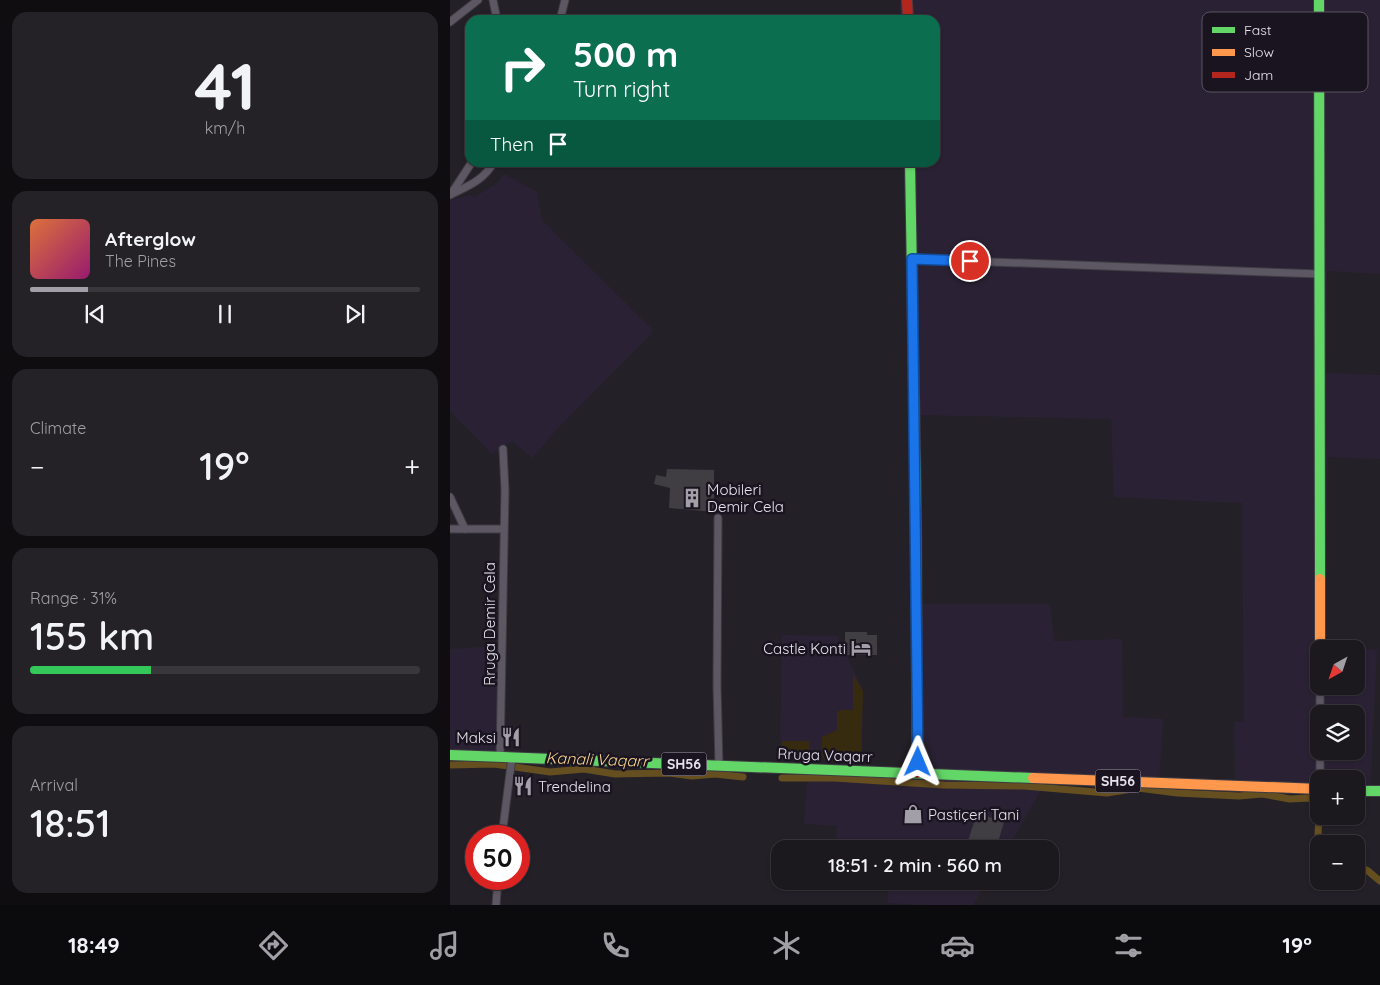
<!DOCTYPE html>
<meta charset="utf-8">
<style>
:root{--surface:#1b181e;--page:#242127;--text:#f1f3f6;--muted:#a0a0a4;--line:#39373c;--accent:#a39fa8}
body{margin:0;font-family:Quicksand,sans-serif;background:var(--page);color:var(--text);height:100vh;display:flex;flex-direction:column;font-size:19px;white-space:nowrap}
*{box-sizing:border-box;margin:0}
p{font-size:16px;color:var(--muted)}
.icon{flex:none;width:28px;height:28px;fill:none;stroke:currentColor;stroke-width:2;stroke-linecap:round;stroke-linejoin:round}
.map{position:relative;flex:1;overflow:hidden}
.drawer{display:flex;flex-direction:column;gap:12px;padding:12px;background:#0f0d10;width:450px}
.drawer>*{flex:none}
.hud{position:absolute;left:15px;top:15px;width:475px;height:152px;border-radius:15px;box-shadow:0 1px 4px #0004,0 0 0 1px var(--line);background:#0b6e4f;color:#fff;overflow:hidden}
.needle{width:32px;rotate:220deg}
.buttons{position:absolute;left:860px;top:640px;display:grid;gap:10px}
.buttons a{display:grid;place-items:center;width:55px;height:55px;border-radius:10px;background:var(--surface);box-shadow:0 1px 4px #0004,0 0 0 1px var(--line);font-size:25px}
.speed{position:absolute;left:15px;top:825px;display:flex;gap:10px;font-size:25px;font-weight:700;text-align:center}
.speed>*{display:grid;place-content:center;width:65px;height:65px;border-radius:50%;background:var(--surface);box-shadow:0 1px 4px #0004,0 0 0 1px var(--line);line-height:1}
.speed .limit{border:8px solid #d22;background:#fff;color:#111}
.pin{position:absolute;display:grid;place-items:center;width:42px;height:42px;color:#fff;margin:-21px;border:2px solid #fff;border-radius:50%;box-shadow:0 1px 5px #0007}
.me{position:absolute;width:55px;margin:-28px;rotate:1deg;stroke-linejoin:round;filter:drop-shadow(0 0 4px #0008)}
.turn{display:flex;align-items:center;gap:18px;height:105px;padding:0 25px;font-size:22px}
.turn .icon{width:65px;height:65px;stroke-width:2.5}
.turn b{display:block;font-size:35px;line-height:42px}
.then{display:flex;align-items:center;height:48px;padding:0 25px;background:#0003;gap:10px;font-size:19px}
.big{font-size:38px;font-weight:600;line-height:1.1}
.drawer .widget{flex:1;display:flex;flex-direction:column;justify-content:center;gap:8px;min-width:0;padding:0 18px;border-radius:15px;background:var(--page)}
.drawer .dial{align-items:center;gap:0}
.dial b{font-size:65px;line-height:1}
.song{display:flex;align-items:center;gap:15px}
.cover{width:60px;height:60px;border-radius:8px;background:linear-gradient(135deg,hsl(20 70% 55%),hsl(320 70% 35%))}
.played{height:5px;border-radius:2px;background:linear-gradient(90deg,var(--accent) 15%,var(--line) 15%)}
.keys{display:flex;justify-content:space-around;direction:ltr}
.heat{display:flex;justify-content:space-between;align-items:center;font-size:28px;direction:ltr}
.charge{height:8px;border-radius:4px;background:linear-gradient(90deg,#34c759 31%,var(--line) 0)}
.trip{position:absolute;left:321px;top:840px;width:288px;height:50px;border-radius:15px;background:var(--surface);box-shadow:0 1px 4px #0004,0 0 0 1px var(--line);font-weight:600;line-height:50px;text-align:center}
.dock{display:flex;height:80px;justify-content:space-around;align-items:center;background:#0b0a0c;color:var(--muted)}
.dock .icon{width:35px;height:35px}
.dock .on{color:var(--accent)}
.dock b{font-size:22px;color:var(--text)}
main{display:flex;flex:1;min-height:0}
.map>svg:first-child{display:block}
.built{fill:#2a2234;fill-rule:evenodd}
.green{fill:#362a0f}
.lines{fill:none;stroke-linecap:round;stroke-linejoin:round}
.canal{stroke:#654e1f;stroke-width:7}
.building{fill:#403d43}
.street-casing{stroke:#3f3c43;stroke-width:9}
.fast-casing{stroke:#3f3c43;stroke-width:12}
.slow-casing{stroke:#3f3c43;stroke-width:12}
.jam-casing{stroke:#3f3c43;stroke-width:12}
.street{stroke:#5d5764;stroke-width:7}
.fast{stroke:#63d668;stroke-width:10}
.slow{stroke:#ff974d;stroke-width:10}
.jam{stroke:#b3261e;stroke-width:10}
.route-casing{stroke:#114b97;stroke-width:12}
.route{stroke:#1a73e8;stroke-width:9}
.labels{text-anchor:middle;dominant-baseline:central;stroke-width:5;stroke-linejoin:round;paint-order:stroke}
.shield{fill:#1a1421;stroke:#aaa5b0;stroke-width:1}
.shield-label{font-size:14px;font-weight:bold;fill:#e7e3ed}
.poi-label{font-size:15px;fill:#e7e3ed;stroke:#1a1421;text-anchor:start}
.street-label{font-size:15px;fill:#e7e3ed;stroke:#1a1421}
.water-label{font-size:16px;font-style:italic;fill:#f9d48b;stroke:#1a1421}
.key{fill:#1a1421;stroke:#58525e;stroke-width:1}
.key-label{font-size:14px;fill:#e7e3ed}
</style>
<main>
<section class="drawer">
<div class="widget dial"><b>41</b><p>km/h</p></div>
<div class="widget">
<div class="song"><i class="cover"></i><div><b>Afterglow</b><p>The Pines</p></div></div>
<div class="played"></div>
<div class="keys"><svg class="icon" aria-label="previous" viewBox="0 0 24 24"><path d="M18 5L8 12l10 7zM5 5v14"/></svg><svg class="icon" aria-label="pause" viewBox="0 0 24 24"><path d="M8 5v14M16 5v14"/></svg><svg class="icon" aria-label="next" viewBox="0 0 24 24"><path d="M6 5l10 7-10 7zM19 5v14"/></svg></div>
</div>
<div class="widget"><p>Climate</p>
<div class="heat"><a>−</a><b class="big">19°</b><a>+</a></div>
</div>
<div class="widget"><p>Range · 31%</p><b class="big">155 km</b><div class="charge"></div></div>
<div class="widget"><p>Arrival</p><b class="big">18:51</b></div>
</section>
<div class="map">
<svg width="930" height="905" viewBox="0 0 930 905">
<rect width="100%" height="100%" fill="#242028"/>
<g class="built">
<path d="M450,0h480v274l-53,-3 -1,102 54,2v84l-52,-2 -3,190 21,2h-27v37h37v-37l21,1 -7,141 -14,-1v-11h-37v10l-84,-3 -1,-64 10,-1 -2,-218 -128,-6 -3,-78 -197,-4 -11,-252 32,-1v-142h-36zM869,714h37v37h-37z"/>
<polygon points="54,174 87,192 92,220 202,329 201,334 107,429 82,458 63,441 42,454 0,411 0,200 21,195 24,197 46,184"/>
<polygon points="467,604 600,604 604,641 672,639 673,717 713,719 709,783 598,778 557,849 386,849 387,826 354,824 358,769 467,773"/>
<polygon points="332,635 387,636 413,690 412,763 376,761 372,756 365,756 361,761 330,759"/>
<polygon points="49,646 46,754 0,759 0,649"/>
<polygon points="438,881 537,881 523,905 472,905 438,903"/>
</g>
<g class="green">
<polygon points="403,674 413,691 411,762 376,761 372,756 372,737 387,730 387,712 391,710 403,710"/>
<polygon points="332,741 359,741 360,756 332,756"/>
</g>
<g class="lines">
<g class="canal">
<polyline points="0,765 44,764 100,772 134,769 165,774 219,773 242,776 265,774 293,777"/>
<polyline points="332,778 384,778 494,785 574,786 657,793 688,788 727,793 789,796 812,794 840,799 859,798 867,802 869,807"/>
<polyline points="869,813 868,836 879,844"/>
<polyline points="906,865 918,871 930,881"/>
</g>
</g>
<g class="building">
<polygon points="217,469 264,470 264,512 219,508 220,488 204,484 206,475 216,477"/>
<polygon points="395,632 417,632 417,635 427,635 427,655 395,655"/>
<polygon points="527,813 554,822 546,849 518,841"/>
</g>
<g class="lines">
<defs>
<g id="street">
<polyline points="43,0 47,20"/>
<polyline points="110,20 115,0"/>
<polyline points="0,22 28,0"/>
<polyline points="1,194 22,162"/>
<path d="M0,195c18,-9 33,-14 44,-33"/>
<polyline points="462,259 870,274"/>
<polyline points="0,497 15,529"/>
<polyline points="268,518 267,685 269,766"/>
<polyline points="0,529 53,529"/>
<polyline points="870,686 870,714"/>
<polyline points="50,757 55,490 53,449"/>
<polyline points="870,779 870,751"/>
<polyline points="52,836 62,757"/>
<polyline points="46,905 48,879"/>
</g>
<g id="fast">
<polyline points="869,0 870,579"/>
<polyline points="460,162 466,505 467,703"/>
<polyline points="0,755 583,778"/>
<polyline points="906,791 930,791"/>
</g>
<g id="slow">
<polyline points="870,649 870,579"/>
<polyline points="583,778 869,789"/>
</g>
<g id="jam">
<polyline points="457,0 458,20"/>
<polyline points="467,703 467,773"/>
</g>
</defs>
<use href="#street" class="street-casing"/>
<use href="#fast" class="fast-casing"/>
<use href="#slow" class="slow-casing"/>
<use href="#jam" class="jam-casing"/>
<use href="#street" class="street"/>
<use href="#fast" class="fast"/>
<use href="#slow" class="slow"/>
<use href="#jam" class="jam"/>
</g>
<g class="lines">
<defs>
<polyline id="route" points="468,762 462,259 520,261"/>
</defs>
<use href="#route" class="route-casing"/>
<use href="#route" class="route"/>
</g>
<defs>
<symbol id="building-bare" viewBox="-9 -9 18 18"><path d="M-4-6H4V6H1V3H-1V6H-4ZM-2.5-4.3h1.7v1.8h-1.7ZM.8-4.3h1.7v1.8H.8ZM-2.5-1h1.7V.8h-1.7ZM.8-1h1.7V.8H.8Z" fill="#a39fa8" stroke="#1a1421" stroke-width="2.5" paint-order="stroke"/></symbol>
<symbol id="hotel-bare" viewBox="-9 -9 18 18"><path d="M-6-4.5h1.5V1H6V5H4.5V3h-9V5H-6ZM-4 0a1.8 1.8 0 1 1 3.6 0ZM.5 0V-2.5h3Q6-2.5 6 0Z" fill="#a39fa8" stroke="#1a1421" stroke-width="2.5" paint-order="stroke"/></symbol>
<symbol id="restaurant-bare" viewBox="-9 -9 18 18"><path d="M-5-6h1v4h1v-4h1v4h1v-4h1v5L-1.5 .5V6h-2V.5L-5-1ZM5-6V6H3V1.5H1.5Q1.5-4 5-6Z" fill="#a39fa8" stroke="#1a1421" stroke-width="2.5" paint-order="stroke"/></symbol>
<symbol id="shop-bare" viewBox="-9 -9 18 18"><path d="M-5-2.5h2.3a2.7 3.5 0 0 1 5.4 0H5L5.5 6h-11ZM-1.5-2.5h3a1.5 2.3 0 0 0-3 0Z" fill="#a39fa8" stroke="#1a1421" stroke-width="2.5" paint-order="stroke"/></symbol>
</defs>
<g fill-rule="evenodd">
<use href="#building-bare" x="228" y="484" width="28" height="28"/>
<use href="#hotel-bare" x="397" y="634" width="28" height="28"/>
<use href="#restaurant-bare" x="47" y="723" width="28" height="28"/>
<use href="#restaurant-bare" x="59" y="772" width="28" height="28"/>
<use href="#shop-bare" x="449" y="800" width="28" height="28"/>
</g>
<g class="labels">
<g class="shield">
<rect x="211.5" y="752.5" width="45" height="23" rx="4"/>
<rect x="645.5" y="769.5" width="45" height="23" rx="4"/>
</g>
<g class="shield-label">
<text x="234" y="764">SH56</text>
<text x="668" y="781">SH56</text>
</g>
<g class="poi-label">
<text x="257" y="489">Mobileri<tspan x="257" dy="17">Demir Cela</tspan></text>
<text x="396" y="648" text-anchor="end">Castle Konti</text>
<text x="46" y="737" text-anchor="end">Maksi</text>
<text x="88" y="786">Trendelina</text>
<text x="478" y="814">Pastiçeri Tani</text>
</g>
<g class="street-label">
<text transform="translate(39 624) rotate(-90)">Rruga Demir Cela</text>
<text transform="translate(375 755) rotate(2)">Rruga Vaqarr</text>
</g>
<g class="water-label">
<text transform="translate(147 759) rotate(2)">Kanali Vaqarr</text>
</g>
</g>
<rect x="752" y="12" width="166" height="80" rx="8" class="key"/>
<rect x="762" y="27" width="23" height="6" fill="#63d668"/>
<rect x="762" y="49" width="23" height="7" fill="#ff974d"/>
<rect x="762" y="72" width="23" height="6" fill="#b3261e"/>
<g class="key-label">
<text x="794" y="35">Fast</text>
<text x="794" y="57">Slow</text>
<text x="794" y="80">Jam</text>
</g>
</svg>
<div class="buttons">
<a><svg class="needle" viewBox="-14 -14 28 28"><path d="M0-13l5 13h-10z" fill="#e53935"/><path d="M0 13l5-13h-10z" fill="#a0a0a4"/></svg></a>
<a><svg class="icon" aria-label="layers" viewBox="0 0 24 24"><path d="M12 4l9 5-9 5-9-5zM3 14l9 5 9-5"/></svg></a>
<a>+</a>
<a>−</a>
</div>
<div class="speed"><div class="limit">50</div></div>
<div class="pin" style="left:520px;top:261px;background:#d93025"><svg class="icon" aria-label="arrive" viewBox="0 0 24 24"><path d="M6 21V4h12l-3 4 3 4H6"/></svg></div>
<svg class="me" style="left:468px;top:762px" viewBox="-20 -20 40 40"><path d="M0-17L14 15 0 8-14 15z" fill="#1a73e8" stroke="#fff" stroke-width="4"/></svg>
<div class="trip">18:51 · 2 min · 560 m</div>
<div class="hud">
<div class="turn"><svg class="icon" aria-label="right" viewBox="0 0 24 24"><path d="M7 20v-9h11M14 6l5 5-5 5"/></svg><div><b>500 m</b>Turn right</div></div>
<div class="then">Then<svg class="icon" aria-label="arrive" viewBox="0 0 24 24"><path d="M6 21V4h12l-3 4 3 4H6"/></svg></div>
</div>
</div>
</main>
<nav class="dock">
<b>18:49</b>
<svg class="icon on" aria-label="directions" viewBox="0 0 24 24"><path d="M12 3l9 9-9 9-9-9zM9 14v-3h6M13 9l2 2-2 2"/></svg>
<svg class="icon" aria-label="music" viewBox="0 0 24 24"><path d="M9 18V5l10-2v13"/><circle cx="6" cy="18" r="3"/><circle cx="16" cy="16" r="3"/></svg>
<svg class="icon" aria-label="phone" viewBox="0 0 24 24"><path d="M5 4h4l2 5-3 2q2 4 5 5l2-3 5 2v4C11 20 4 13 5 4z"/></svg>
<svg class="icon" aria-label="climate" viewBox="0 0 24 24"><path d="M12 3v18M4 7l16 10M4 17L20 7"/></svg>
<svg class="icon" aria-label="car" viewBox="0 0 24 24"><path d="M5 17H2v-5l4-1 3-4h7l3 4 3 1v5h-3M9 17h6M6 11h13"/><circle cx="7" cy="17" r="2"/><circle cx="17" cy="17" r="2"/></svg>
<svg class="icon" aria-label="filters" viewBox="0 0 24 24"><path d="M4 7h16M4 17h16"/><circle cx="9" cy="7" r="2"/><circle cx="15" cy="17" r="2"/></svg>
<b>19°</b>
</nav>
